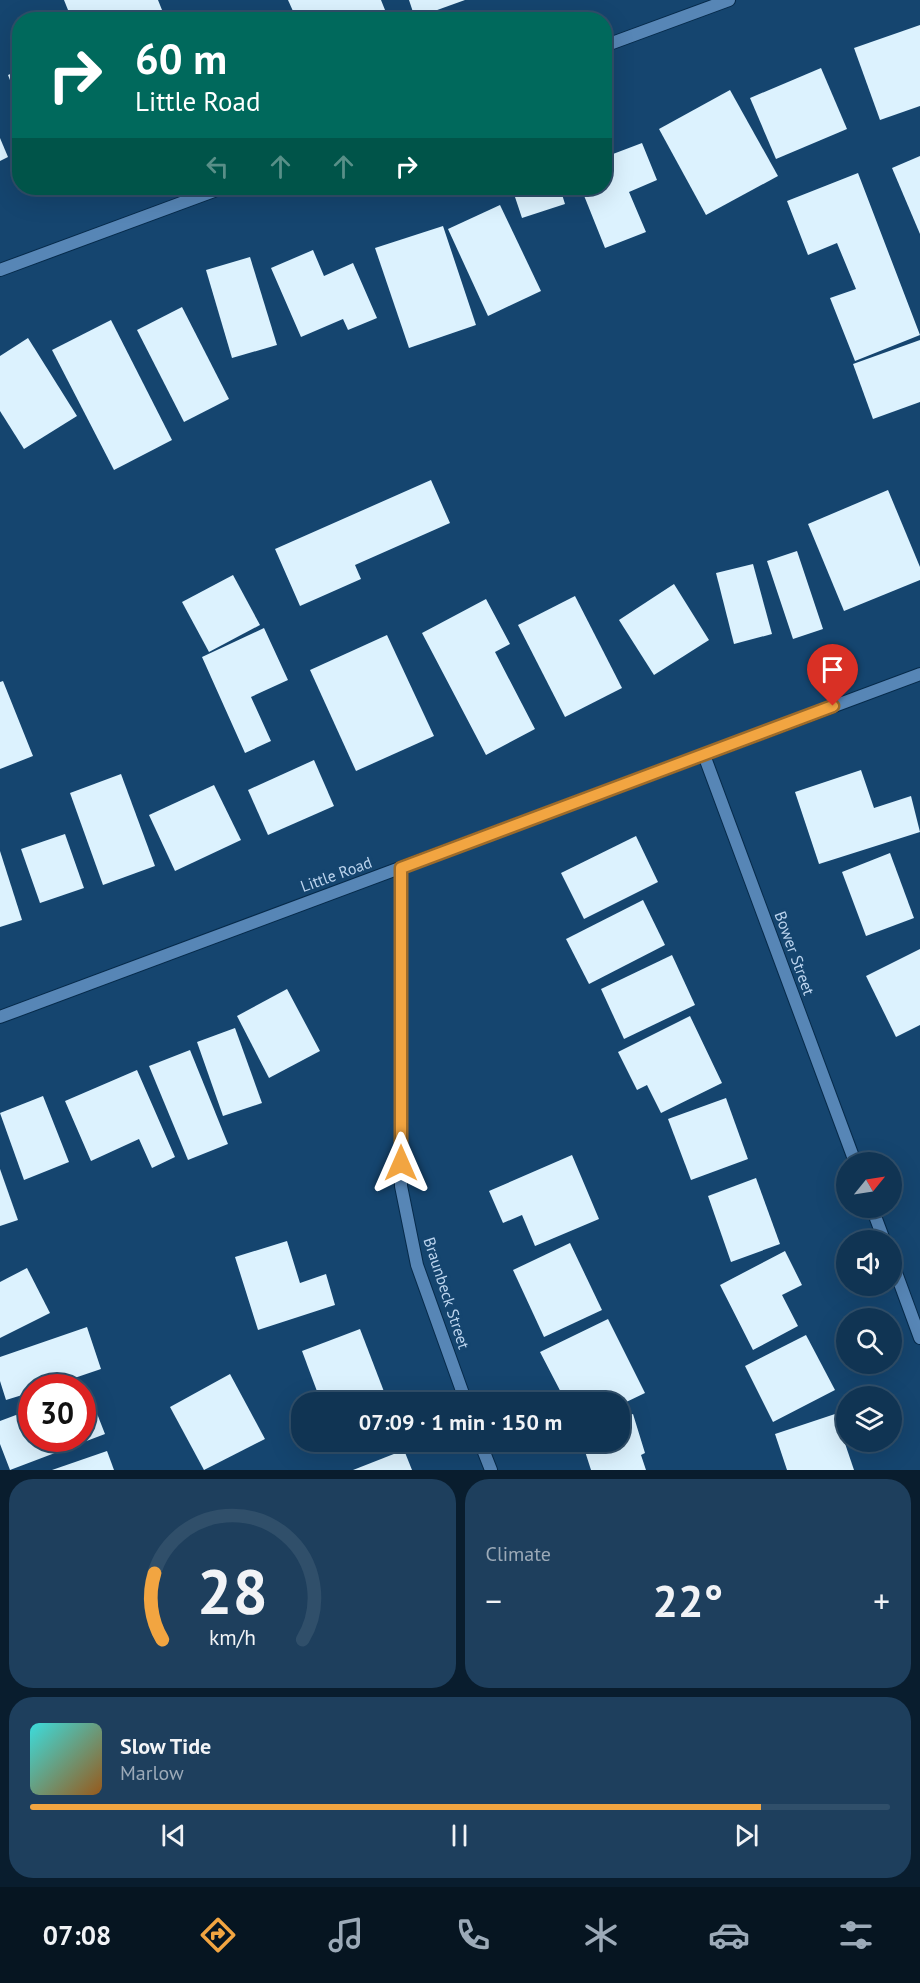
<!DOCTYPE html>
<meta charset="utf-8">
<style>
:root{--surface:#103453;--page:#1e3f5d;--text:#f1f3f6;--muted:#9caab8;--line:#304f6a;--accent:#f2a541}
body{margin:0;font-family:"PT Sans",sans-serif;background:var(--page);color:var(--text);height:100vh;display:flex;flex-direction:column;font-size:22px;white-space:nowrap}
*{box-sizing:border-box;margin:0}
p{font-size:20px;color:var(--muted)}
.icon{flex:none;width:33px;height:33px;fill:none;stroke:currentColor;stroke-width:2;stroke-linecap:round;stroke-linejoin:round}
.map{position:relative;height:1470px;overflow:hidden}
.panel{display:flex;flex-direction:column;gap:9px;padding:9px;background:#091d2e;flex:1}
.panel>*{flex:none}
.top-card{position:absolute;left:12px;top:12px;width:600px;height:183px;border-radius:24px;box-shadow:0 6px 24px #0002,0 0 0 2px var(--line);background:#00695c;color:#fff;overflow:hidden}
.needle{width:39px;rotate:60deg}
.tools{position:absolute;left:836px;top:1152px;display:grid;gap:12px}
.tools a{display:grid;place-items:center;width:66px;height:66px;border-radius:50%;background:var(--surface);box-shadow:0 6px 24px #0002,0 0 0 2px var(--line);font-size:30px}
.speed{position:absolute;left:18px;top:1374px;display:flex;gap:12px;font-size:30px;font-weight:700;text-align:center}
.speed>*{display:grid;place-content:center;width:78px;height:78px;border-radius:50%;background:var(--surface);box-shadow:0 6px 24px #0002,0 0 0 2px var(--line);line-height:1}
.speed .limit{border:9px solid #d22;background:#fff;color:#111}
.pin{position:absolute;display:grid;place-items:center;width:51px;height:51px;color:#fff;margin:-62px -26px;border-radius:50% 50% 50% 0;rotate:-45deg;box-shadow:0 0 6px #0007}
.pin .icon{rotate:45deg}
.me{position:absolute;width:66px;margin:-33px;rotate:0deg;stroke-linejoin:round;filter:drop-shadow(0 0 4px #0008)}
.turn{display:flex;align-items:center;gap:21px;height:126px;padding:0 24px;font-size:27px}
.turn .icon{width:78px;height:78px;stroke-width:2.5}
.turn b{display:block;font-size:42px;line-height:51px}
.lanes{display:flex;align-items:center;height:57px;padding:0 24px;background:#0003;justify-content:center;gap:30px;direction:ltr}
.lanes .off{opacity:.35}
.big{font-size:45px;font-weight:700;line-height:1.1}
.panel .card{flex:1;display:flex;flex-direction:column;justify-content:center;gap:9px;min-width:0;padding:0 21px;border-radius:24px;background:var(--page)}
.panel .dial{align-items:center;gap:0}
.dial svg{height:156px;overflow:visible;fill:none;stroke:var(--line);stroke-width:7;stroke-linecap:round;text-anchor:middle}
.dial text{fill:var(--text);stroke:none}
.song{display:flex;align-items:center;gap:18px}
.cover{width:72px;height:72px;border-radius:9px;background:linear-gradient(135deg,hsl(180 70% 55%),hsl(30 70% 35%))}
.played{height:6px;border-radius:3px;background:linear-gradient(90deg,var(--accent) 85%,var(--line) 85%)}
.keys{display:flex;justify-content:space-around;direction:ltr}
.heat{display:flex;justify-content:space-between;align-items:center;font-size:33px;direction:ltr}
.panel .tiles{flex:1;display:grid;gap:9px;grid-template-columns:1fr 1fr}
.card:last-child{grid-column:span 2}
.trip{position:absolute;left:291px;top:1392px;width:339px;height:60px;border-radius:24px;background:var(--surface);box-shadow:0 6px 24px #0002,0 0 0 2px var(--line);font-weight:700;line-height:60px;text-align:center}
.tabs{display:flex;height:96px;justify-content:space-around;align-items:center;background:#061521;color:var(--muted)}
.tabs .icon{width:42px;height:42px}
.tabs .on{color:var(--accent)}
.tabs b{font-size:27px;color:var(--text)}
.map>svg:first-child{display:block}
.building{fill:#dcf2fe}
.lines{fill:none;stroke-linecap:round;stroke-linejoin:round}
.minor-casing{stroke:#062a4a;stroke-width:14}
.minor{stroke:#5786b6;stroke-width:12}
.route-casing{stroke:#9d6b2a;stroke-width:15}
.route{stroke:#f2a541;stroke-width:10}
.labels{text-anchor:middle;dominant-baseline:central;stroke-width:6;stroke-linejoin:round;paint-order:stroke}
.street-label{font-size:16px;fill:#bdd5ef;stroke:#15456f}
</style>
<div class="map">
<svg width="920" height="1470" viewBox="0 0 920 1470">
<rect width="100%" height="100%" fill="#15456f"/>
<g class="building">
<polygon points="64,0 158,0 166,20 72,20"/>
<polygon points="288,0 381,0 389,20 297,20"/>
<polygon points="409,0 465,0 415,18"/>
<polygon points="277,10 280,20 251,20 251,19"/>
<polygon points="920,25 920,106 880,120 854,48"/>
<polygon points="821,68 847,129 776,159 750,98"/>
<polygon points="20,70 20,103 19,103 8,75"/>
<polygon points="730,90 778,176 706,215 659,129"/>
<polygon points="604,134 613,154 642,143 657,180 629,192 646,232 605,248 581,188 604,188"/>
<polygon points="0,138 8,157 0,161"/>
<polygon points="920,156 920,234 892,168"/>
<polygon points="858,173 920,335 855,361 830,298 856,289 837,243 808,255 787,201"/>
<polygon points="512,188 560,188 565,204 522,218"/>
<polygon points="500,205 541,291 488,316 448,229"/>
<polygon points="443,226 476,325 409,348 375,248"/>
<polygon points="313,250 324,276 353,263 377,318 348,330 343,319 301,337 271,268"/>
<polygon points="250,257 277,345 232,358 206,270"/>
<polygon points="182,307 229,399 184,422 137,330"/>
<polygon points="111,320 172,440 114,470 52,350"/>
<polygon points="28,338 77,416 24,449 0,411 0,356"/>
<polygon points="920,340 920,402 873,419 853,364"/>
<polygon points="431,480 450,523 355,565 361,579 300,606 275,549"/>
<polygon points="888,490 920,567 920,580 844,611 808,524"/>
<polygon points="797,551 823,629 793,639 767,561"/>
<polygon points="753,564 772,634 734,644 716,573"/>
<polygon points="233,575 260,625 209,652 182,602"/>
<polygon points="674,584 709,640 654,675 619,620"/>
<polygon points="575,596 622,688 565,717 518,625"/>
<polygon points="486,599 510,644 495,652 535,729 486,755 422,633"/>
<polygon points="264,628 288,680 251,697 271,741 245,753 202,657"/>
<polygon points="387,635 434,736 356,771 310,670"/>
<polygon points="3,681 33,756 0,769 0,682"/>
<polygon points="314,760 334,806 268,835 248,790"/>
<polygon points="861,770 874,808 911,796 920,832 819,864 795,792"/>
<polygon points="121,774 155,866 103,885 70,793"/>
<polygon points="214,785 241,840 175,871 149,815"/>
<polygon points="65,834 84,888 40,903 21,849"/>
<polygon points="636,836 658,882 584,919 561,873"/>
<polygon points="0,851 22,920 0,927"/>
<polygon points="890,853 914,918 866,936 842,872"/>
<polygon points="643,900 665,945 589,984 566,939"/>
<polygon points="920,949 920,1025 896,1037 866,976"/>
<polygon points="672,955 695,1005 624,1039 601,989"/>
<polygon points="287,989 320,1051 269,1078 237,1016"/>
<polygon points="690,1016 722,1083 661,1113 647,1085 637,1090 618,1052"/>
<polygon points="235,1028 262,1103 223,1116 197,1042"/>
<polygon points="190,1050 228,1144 188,1160 149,1066"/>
<polygon points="137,1070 175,1157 152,1168 139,1139 91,1161 65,1101"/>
<polygon points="43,1096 69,1162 24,1180 0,1113"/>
<polygon points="726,1098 748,1159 691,1180 668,1119"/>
<polygon points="572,1155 599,1219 535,1246 522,1215 503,1223 489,1191"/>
<polygon points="0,1169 18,1220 0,1226"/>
<polygon points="756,1178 780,1244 731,1262 708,1196"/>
<polygon points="287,1241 300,1283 326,1274 335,1305 258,1330 235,1257"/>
<polygon points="570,1243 602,1310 544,1337 513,1270"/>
<polygon points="785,1251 802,1285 782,1295 798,1326 753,1350 720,1285"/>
<polygon points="27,1268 50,1313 0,1338 0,1282"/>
<polygon points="608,1319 645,1393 620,1405 620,1402 566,1402 540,1352"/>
<polygon points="87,1327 101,1369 45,1388 32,1388 32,1392 6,1400 0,1381 0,1357"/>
<polygon points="360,1329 388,1402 321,1402 302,1351"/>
<polygon points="806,1335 835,1390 773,1422 745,1366"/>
<polygon points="230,1374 265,1439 204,1470 170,1407"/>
<polygon points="87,1388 105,1434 10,1470 0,1444 0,1421 32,1409 32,1438 82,1438 82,1390"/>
<polygon points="633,1414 645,1453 641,1455 646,1470 591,1470 582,1442 620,1442 620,1418"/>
<polygon points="835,1414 854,1470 787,1470 775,1434"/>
<polygon points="404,1450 412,1470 353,1470"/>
<polygon points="107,1451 114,1470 52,1470"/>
</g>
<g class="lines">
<defs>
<g id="minor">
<polyline points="604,46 729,0"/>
<polyline points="0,270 222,188"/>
<polyline points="704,755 855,1162"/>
<polyline points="401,868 401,1186 417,1265 466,1402"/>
<polyline points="0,1017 920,674"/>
<polyline points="872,1208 884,1240"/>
<polyline points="891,1259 920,1338"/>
<polyline points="480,1442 491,1470"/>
</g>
</defs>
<use href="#minor" class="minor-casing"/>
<use href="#minor" class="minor"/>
</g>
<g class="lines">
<defs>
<polyline id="route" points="401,1163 401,868 833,706"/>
</defs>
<use href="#route" class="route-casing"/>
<use href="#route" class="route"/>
</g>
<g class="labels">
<g class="street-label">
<text transform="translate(336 874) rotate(-20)">Little Road</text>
<text transform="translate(795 953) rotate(70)">Bower Street</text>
<text transform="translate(447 1293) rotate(72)">Braunbeck Street</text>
</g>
</g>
</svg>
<div class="tools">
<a><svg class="needle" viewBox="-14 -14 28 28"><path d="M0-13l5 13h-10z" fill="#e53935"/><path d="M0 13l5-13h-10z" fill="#9caab8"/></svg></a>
<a><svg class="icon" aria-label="sound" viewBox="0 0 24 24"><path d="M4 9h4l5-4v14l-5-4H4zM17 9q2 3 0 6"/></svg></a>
<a><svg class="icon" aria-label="search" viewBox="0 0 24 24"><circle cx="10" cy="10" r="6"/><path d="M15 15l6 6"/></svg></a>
<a><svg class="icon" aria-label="layers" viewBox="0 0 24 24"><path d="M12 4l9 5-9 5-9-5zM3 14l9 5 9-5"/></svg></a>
</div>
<div class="speed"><div class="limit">30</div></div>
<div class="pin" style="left:833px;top:706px;background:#d93025"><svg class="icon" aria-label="arrive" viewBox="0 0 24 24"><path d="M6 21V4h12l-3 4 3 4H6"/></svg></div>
<svg class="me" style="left:401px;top:1163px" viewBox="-20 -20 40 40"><path d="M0-17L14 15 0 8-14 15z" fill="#f2a541" stroke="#fff" stroke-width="4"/></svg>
<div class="trip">07:09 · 1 min · 150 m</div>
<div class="top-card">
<div class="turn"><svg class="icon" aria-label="right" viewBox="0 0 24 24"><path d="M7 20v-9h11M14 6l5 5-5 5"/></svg><div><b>60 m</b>Little Road</div></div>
<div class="lanes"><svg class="icon off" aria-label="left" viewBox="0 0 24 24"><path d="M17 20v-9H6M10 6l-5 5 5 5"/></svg><svg class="icon off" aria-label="ahead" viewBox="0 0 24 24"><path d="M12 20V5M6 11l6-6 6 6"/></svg><svg class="icon off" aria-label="ahead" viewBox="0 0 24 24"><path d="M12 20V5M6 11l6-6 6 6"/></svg><svg class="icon" aria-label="right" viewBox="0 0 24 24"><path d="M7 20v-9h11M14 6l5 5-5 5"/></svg></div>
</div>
</div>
<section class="panel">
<div class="tiles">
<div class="card dial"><svg viewBox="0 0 100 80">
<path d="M14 69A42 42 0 1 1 86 69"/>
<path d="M14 69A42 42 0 0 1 10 35" stroke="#f2a541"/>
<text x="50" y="56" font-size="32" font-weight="700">28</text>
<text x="50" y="72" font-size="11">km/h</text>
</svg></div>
<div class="card"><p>Climate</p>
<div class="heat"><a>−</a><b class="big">22°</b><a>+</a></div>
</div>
<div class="card">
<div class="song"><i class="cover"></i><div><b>Slow Tide</b><p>Marlow</p></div></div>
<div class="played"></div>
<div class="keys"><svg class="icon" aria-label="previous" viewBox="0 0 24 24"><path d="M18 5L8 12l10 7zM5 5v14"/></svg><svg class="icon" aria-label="pause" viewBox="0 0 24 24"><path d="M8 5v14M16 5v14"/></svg><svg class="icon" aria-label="next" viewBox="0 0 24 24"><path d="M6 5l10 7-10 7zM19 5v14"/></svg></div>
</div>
</div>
</section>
<nav class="tabs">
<b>07:08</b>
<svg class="icon on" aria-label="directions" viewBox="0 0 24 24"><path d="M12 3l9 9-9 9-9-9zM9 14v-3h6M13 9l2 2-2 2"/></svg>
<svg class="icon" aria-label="music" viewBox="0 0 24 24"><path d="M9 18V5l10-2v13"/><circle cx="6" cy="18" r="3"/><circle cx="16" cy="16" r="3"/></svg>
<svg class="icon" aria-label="phone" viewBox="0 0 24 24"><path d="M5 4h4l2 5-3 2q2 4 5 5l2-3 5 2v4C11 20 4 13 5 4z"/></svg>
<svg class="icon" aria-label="climate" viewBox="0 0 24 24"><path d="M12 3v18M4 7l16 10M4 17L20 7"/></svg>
<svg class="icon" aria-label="car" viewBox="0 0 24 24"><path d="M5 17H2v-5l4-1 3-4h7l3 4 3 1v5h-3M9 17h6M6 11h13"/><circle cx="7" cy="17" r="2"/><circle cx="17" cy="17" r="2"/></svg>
<svg class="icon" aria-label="filters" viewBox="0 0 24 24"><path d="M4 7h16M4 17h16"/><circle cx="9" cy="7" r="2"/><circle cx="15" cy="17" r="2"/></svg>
</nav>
